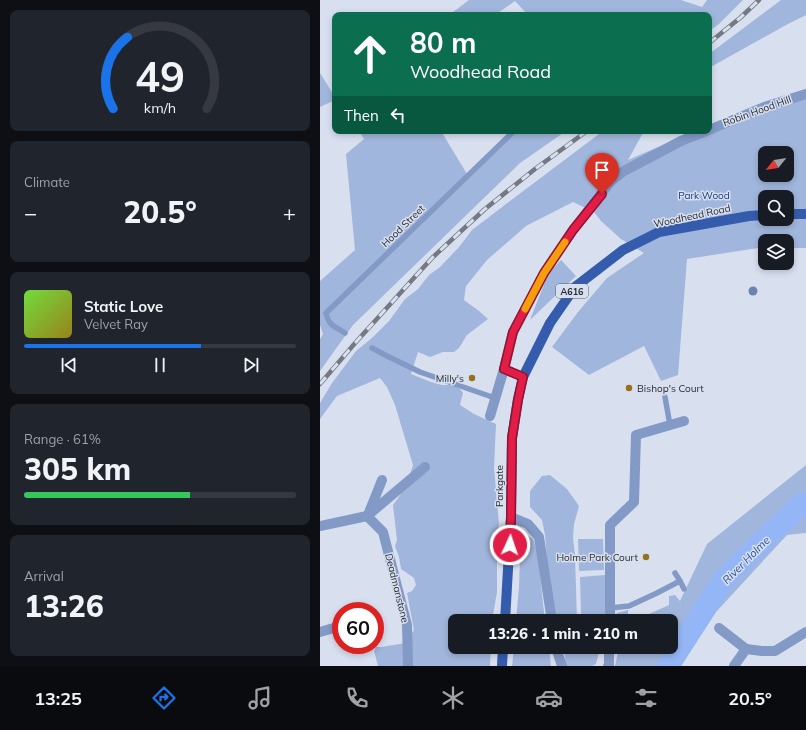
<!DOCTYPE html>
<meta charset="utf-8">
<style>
:root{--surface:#171b24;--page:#20242c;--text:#f1f3f6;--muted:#9ea1a6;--line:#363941;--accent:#1a73e8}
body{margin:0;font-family:Mulish,sans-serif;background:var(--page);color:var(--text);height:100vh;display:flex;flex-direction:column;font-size:15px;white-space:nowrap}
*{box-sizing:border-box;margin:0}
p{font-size:13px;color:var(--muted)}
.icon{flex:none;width:22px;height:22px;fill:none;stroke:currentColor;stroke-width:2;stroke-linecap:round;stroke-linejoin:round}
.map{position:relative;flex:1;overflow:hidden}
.details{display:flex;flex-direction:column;gap:10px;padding:10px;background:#0d0f14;width:320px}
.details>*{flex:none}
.top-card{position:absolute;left:12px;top:12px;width:380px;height:122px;border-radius:8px;box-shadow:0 2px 6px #0003;background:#0b6e4f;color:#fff;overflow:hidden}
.needle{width:26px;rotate:240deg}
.buttons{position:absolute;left:438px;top:146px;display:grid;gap:8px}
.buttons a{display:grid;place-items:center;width:36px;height:36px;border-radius:8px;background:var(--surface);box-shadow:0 2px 6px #0003;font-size:20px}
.speed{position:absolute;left:12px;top:602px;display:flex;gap:8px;font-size:20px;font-weight:700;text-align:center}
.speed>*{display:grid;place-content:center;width:52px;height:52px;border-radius:50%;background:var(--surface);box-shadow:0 2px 6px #0003;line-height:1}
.speed .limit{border:6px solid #d22;background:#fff;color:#111}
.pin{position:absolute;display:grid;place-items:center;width:34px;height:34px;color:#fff;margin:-41px -17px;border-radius:50% 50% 50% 0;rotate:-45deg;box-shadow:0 0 4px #0007}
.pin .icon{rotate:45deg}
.me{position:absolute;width:44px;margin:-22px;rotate:3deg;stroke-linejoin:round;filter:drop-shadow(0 0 3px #0008)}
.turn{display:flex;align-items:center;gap:14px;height:84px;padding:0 12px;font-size:18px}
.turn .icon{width:52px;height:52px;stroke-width:2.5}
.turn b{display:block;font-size:28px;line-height:34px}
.then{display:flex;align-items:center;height:38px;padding:0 12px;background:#0003;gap:8px;font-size:15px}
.big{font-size:30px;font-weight:800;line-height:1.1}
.details .widget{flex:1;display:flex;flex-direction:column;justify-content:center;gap:6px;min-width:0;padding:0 14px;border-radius:8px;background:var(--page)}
.details .dial{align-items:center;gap:0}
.dial svg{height:104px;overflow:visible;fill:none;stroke:var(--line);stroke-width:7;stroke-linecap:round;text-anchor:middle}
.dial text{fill:var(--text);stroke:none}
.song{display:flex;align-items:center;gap:12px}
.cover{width:48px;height:48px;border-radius:6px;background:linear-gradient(135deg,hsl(100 70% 55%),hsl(50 70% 35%))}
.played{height:4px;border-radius:2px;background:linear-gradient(90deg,var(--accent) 65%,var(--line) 65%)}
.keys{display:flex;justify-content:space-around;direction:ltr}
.heat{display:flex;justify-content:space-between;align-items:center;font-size:22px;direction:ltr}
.charge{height:6px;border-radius:3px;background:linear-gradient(90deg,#34c759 61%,var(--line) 0)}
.trip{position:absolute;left:128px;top:614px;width:230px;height:40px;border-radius:8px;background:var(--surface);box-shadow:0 2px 6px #0003;font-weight:800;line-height:40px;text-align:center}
.tab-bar{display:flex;height:64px;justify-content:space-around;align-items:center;background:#090b0e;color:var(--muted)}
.tab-bar .icon{width:28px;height:28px}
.tab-bar .on{color:var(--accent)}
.tab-bar b{font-size:18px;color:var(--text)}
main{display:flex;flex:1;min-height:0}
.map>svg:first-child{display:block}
.green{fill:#a1b6dc;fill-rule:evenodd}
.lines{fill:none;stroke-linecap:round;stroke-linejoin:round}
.river{stroke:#94b6f6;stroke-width:22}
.lane{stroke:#839ac7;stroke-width:5.5}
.street{stroke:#839ac7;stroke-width:10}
.primary{stroke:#355cac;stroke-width:10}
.rail-casing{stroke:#747984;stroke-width:4.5}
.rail{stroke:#d8e0f0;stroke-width:3;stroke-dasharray:9;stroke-linecap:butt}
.tree{fill:#6c82b1}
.route-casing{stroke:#92132f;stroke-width:10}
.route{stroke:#e11d48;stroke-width:7}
.slow{stroke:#f59e0b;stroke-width:7}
.poi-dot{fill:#97701b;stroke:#d8e0f0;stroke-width:1.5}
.labels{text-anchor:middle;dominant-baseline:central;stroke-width:3;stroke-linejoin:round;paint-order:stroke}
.shield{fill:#d8e0f0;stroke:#5b5f68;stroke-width:1}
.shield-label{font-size:9px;font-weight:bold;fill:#25282e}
.street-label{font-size:10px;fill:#25282e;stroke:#d8e0f0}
.park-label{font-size:10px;fill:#14367e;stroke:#d8e0f0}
.poi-label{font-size:10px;fill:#25282e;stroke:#d8e0f0;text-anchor:end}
.water-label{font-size:11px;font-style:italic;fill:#2c519b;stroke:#d8e0f0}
</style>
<main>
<section class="details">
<div class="widget dial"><svg viewBox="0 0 100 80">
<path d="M14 69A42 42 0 1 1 86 69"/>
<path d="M14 69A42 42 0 0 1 25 14" stroke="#1a73e8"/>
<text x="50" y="56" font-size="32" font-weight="700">49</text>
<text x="50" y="72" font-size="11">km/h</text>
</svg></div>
<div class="widget"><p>Climate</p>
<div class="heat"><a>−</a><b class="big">20.5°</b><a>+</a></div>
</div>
<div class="widget">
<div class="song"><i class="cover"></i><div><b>Static Love</b><p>Velvet Ray</p></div></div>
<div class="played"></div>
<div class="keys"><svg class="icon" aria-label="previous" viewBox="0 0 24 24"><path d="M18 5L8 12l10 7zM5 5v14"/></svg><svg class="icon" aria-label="pause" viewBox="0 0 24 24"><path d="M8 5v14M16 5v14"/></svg><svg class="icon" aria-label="next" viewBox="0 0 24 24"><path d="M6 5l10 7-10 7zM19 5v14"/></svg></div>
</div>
<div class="widget"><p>Range · 61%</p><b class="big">305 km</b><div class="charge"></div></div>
<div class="widget"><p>Arrival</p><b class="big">13:26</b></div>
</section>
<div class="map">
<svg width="486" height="666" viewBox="0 0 486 666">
<rect width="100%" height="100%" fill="#d8e0f0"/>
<g class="green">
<polygon points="149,0 361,0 382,7 387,0 423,0 399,24 389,31 389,15 208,15 195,1 175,15 129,15"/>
<polygon points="461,0 486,0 486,15 466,25 389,68 389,54"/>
<polygon points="0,73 15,97 15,100 0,107"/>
<path d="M486,89v159h-19v-7h-22v7h-7l-71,11 -9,116 -17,6 -17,-35 -55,29 -37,-28 26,-35 29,-34 37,-25 -23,-14 -20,-18 -7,-9 -21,-10 -47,24 -39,34 -21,26 -2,14 15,11 9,8 -21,16 -8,13 -5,4h-11l-13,5 -12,-5 -7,22 20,8 11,3h15l6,8 -3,12 14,9 22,10 -2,44 5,56 -2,11v57l-5,29h-37v26h36l-1,19h-112l-4,-15 2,-4h5l25,-4 8,-13 -7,-37 5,-2 4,-6 -2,-7 -13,-9 -2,-12 -4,-11 2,-6 -4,-35 13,-18 7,-22 -18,-60 -8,-18 -7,-9 -43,18 -17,23v-16l12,-20 24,-32 16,-13 17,-17 16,-22 13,-10 11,-14 11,-8 19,-20 13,-17 34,-26 97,-73h41l-16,29 67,-29zM445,153h22v22h-22zM445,197h22v22h-22z"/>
<polygon points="39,131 121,131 147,174 197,131 246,131 200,163 33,325 0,371 0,339 3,334 0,325 0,281 35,250 26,154 44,139"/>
<polygon points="241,260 256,276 210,320 228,274"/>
<polygon points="486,465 486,533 467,535 396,612 361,666 295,666 299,647 351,647 351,621 313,621 349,605 349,596 355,595 360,601 387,544"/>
<polygon points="230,475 247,489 259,506 254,524 253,538 255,555 257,621 236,621 227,559 225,535 222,520 210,507 210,491 222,476"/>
<polygon points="201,531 213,539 218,554 222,594 225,621 196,621 199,587"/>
<polygon points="258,539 283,539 284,570 259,571"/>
<polygon points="285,575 285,614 261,614 260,577"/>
<polygon points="308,610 308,615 310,621 297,621 297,613"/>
<polygon points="194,647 229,647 231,666 192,666"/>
<polygon points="244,647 279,647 280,648 276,664 272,666 246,666"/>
</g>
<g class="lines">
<polyline class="river" points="348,666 404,579 478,507 486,503"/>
<g class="lane">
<path d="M25,333c-11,-7 -16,-7 -19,-20l188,-182"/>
<polyline points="52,348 67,356 100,372 175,398"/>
<polyline points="345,397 350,425"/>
<polyline points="360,581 364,589"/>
<polyline points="290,608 309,606 337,593 360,581 355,573"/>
</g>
<g class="street">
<polyline points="389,130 444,107 486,94"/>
<polyline points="203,377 184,369 193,332 224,273 253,230 291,181 304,171 361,141 386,131"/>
<polyline points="170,416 184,369"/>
<polyline points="48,515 62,480"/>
<polyline points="47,516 63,532 87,625 88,666"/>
<polyline points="191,517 208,524 219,537 232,621"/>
<polyline points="0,526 47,516 105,467"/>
<polyline points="290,621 290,525 314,502 316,435 364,421"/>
<polyline points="399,628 426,649"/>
<polyline points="0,632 21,626"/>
<polyline points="236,647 238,654 242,666"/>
<polyline points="288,666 289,665 289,647"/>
<polyline points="414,666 426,649 442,651 455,651 486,632"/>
</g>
<g class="primary">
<polyline points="467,214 486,214"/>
<polyline points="185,621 191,517 192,438 198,399 203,377 230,323 255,287 303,250 339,232 429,216 445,215"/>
<polyline points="182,666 183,647"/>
</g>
<defs>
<g id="rail">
<polyline points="389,43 420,18 439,0"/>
<polyline points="0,384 36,342 112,258 165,209 215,169 267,131"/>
</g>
</defs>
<use href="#rail" class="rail-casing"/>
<use href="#rail" class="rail"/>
</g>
<circle class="tree" cx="433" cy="291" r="4.5"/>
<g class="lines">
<defs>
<polyline id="route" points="190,545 191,517 192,438 198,400 203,377 184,369 193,332 224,273 253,230 282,194"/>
</defs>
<use href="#route" class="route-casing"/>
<use href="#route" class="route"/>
<polyline class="slow" points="205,309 224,273 245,242"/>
</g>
<g class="poi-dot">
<circle cx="152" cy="378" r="4"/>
<circle cx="309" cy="388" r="4"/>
<circle cx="326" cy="557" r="4"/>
</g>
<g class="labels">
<rect class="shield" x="236" y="284" width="32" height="14" rx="3"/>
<g class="shield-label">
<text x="252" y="291">A616</text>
</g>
<g class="street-label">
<text transform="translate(437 111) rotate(-20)">Robin Hood Hill</text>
<text transform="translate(372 216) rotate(-12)">Woodhead Road</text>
<text transform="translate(83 226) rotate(-44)">Hood Street</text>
<text transform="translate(179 486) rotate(-90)">Parkgate</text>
<text transform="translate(77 588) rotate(76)">Deadmanstone</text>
</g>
<g class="park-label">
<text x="384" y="195">Park Wood</text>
</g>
<g class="poi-label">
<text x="144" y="378">Milly's</text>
<text x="317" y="388" text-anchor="start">Bishop's Court</text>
<text x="318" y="557">Holme Park Court</text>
</g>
<g class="water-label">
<text transform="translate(426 560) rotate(-45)">River Holme</text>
</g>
</g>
</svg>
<div class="buttons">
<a><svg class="needle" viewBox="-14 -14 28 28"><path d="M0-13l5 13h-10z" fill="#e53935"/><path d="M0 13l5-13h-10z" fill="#9ea1a6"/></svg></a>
<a><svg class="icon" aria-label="search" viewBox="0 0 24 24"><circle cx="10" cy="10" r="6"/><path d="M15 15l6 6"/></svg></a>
<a><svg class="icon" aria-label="layers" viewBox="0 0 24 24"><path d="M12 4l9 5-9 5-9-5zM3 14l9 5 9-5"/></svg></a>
</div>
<div class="speed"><div class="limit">60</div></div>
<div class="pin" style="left:282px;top:194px;background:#d93025"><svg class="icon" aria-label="arrive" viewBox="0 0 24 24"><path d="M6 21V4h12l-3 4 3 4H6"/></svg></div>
<svg class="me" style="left:190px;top:545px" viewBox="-20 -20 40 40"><circle r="17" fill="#e11d48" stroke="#fff" stroke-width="3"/><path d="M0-11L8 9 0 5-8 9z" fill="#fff"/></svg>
<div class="trip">13:26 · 1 min · 210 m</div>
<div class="top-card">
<div class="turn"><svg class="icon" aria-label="ahead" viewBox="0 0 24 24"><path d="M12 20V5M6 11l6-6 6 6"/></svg><div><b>80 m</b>Woodhead Road</div></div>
<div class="then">Then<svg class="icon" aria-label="left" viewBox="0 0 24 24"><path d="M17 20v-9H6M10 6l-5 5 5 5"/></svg></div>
</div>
</div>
</main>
<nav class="tab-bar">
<b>13:25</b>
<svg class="icon on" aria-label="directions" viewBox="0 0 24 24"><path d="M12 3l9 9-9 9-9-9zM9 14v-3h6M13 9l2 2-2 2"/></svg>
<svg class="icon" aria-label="music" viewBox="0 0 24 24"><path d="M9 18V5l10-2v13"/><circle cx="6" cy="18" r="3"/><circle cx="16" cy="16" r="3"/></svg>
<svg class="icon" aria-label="phone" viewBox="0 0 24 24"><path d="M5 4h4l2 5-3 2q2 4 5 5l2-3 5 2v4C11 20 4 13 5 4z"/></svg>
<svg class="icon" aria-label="climate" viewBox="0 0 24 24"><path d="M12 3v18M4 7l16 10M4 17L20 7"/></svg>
<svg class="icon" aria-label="car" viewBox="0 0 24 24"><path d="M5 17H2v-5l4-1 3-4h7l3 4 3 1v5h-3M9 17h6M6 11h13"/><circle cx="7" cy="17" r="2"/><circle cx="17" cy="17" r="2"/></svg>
<svg class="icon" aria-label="filters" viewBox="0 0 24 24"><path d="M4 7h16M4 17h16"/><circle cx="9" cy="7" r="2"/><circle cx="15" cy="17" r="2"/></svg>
<b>20.5°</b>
</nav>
